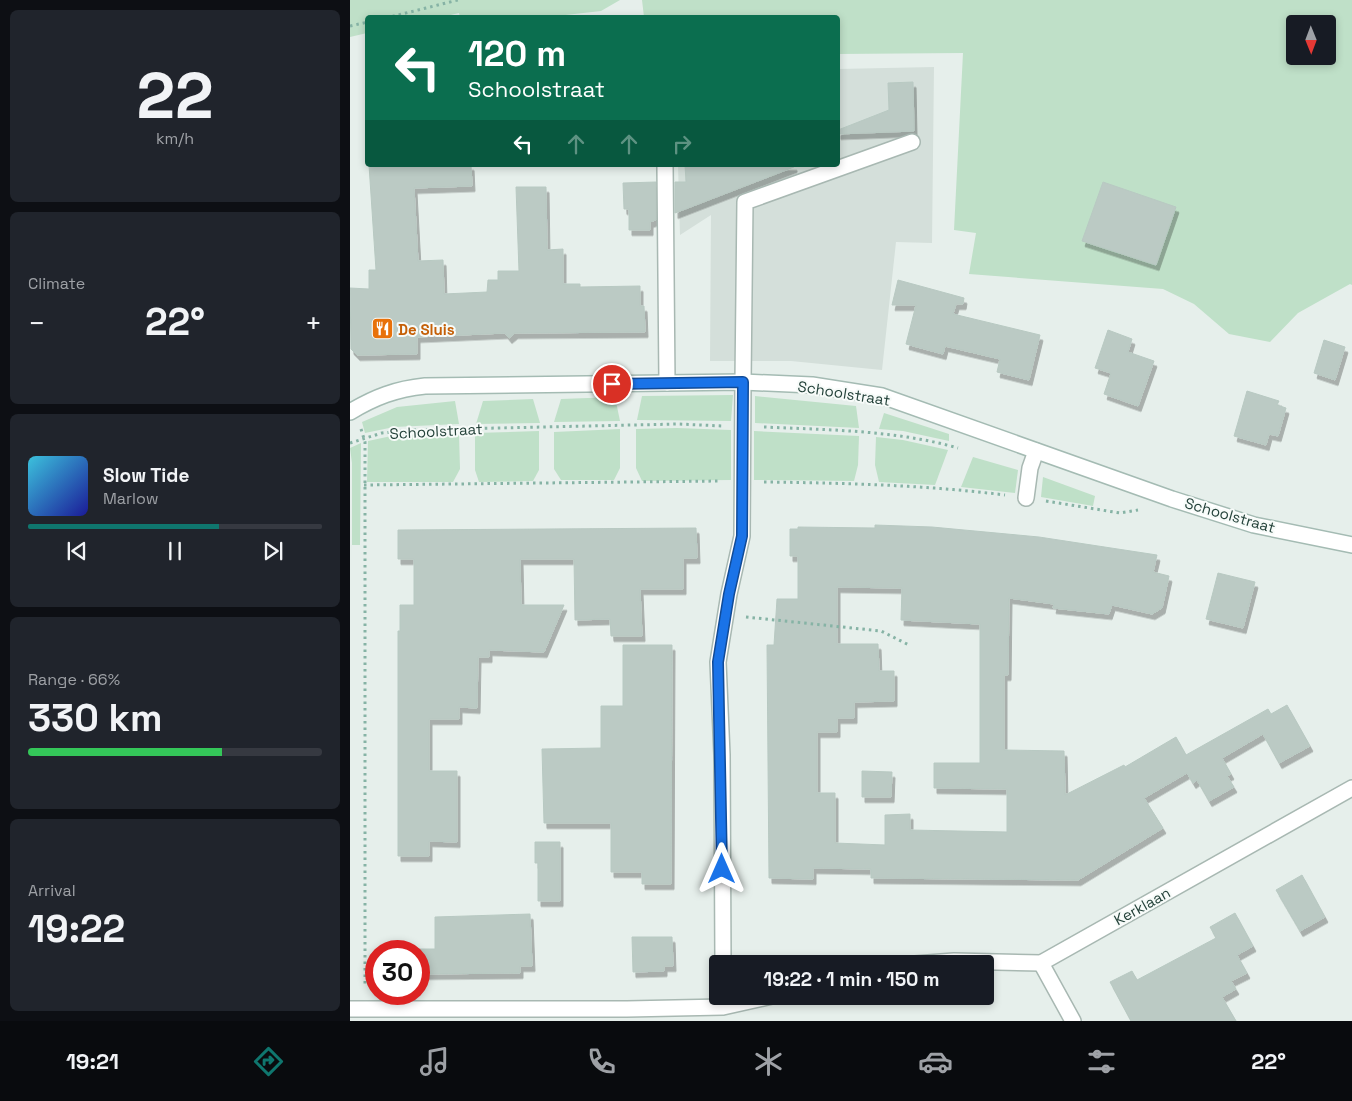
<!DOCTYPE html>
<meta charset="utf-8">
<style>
:root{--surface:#171b24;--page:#20242c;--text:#f1f3f6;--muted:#9ea1a6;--line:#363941;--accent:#0f766e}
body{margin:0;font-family:"Space Grotesk",sans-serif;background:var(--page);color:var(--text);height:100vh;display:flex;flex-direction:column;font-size:19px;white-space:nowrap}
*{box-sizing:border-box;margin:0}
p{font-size:16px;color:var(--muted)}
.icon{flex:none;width:28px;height:28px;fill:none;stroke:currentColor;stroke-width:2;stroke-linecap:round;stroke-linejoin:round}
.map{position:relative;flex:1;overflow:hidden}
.drawer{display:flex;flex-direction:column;gap:10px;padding:10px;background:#0d0f14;width:350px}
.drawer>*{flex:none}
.guide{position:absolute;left:15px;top:15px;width:475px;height:152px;border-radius:5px;box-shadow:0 2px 8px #0003;background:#0b6e4f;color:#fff;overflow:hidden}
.needle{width:32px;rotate:179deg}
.controls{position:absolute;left:936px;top:15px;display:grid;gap:10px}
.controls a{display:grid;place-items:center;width:50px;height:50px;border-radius:5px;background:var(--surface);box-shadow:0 2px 8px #0003;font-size:25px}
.speed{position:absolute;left:15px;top:940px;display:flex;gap:10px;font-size:25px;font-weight:700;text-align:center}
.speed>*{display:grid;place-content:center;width:65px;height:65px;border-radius:50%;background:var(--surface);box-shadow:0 2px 8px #0003;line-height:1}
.speed .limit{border:8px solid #d22;background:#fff;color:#111}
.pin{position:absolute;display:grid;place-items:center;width:42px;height:42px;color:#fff;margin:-21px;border:2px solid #fff;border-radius:50%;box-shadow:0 1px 5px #0007}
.me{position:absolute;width:55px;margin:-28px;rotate:0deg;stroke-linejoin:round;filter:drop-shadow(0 0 4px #0008)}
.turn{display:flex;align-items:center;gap:18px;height:105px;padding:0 20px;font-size:22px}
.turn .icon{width:65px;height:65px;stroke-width:2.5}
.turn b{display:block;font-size:35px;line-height:42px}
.lanes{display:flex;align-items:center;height:48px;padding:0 20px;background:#0003;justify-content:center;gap:25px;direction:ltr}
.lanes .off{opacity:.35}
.big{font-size:38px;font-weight:700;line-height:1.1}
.drawer .tile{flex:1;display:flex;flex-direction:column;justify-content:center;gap:8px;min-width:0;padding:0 18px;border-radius:8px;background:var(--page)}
.drawer .dial{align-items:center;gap:0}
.dial b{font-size:65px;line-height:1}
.song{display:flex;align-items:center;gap:15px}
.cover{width:60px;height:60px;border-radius:8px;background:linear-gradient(135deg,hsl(190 70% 55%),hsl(240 70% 35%))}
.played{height:5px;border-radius:2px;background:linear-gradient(90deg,var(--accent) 65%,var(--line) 65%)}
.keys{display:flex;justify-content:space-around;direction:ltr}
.heat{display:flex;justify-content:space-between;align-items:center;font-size:28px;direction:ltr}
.charge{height:8px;border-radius:4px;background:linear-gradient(90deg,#34c759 66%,var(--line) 0)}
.trip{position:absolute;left:359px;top:955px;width:285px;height:50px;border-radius:5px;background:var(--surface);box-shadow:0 2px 8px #0003;font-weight:700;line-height:50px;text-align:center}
.menu{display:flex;height:80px;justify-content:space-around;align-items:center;background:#090b0e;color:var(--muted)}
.menu .icon{width:35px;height:35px}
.menu .active{color:var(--accent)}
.menu b{font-size:22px;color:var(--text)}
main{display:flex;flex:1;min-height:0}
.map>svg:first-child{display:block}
.built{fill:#d4dfda}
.green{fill:#bfe0c8;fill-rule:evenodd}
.building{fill:#bbcac4;stroke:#b8c9c2;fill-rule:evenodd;filter:url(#shadow)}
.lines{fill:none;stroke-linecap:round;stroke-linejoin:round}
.lane-casing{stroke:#a8b8b2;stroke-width:18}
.street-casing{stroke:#a8b8b2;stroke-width:18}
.secondary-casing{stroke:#a4bbb3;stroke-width:18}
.path{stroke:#86b3a5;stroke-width:3;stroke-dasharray:2.5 4;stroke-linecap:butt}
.lane{stroke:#fff;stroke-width:15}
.street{stroke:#fff;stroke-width:15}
.secondary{stroke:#fff;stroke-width:15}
.route-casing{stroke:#114b97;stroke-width:12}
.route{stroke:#1a73e8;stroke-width:9}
.labels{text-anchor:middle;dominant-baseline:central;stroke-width:4;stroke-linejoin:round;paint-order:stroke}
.food-label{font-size:15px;font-weight:bold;fill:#c56008;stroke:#f7fbf9;text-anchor:start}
.street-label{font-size:15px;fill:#24423a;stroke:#f7fbf9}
</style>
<main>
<section class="drawer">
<div class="tile dial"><b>22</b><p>km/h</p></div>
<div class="tile"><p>Climate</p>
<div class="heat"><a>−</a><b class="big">22°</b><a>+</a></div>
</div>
<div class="tile">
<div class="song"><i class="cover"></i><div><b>Slow Tide</b><p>Marlow</p></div></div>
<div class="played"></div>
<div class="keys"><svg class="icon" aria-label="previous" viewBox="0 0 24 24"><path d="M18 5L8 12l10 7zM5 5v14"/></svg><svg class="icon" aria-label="pause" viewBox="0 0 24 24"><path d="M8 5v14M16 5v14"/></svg><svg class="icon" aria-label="next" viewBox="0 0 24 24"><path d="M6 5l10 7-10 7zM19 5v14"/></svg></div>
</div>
<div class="tile"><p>Range · 66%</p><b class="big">330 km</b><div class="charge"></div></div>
<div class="tile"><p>Arrival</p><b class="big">19:22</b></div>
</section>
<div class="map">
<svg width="1002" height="1021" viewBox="0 0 1002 1021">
<defs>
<filter id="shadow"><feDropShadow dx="3" dy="5.5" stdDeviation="0" flood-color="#0004"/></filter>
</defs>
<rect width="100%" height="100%" fill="#e6efeb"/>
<polygon class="built" points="584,67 582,243 546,242 532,370 441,361 360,361 361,215 330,235 328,165 488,165 488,69"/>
<g class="green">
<polygon points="0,0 270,0 251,11 189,18 110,17 109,13 88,18 18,18 17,33 0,37"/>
<path d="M292,0h710v285l-2,-1 -52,29 -28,29 -41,-8 -35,-30 -31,-15 -194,-15 7,-41 -22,-3 9,-177 -125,1v-36l-194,-1zM945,24h33v32h-33z"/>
<polygon points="383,395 381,421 287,420 292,396"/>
<polygon points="405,396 506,406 509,428 405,423"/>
<polygon points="265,397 270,421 204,422 211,399"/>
<polygon points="183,399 190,423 126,424 133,401"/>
<polygon points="105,401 109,424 44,427 15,433 12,422 47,407"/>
<polygon points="534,413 599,434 599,441 553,431 529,429"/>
<polygon points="327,428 381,430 381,480 292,481 286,468 286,429"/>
<polygon points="270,429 270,468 264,480 211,480 204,469 204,432"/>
<polygon points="189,431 189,470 183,481 129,482 125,470 125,433"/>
<polygon points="404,431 509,436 508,465 504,481 404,480"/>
<polygon points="109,434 110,469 103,482 17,482 18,441 46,435"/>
<polygon points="526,437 553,440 598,450 585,485 529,482 525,465"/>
<polygon points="11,443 10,545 2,545 2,463 0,448"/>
<polygon points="623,457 668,470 665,493 611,487"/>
<polygon points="693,477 745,496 743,506 691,497"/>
</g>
<g class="building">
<polygon points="563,82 564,131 488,134 488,130 539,110 538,83"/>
<polygon points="19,165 121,165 122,186 64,188 68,261 93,260 94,294 137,292 138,280 148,280 148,271 169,271 166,187 196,187 197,250 213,249 213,284 230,284 230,287 290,286 290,306 294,306 295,332 165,333 159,338 155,333 67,337 67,354 7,355 1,349 0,288 19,289 19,270 26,270"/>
<polygon points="335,165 444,165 444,167 325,213 325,182 336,182"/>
<polygon points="306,182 306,220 300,222 300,230 279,230 279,209 274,209 273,183"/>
<polygon points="753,182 826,207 806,265 732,241"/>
<polygon points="548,280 614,298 613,304 606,304 603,314 690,335 679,380 647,372 650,359 595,346 593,354 556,344 566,305 542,305"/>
<polygon points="758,330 782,339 778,352 804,361 788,406 754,394 761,373 745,368"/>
<polygon points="974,340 995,347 985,380 964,373"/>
<polygon points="897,391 929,401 927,405 936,408 928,436 919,434 916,445 884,436"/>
<path d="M525,525l57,2 107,10 118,18 -4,17 16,4 -7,32 -10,6 -40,-9 -3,9 -56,-6 1,-4 -45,-6 -1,77h-4v75l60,1 1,44 59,-30 1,2 51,-30 10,18 82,-46 3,5 16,-9 23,41 -31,17 -16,-29 -41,24 9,16 -4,2 7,11 -25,14 -12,-21 -4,3 -6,-10 -43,25 19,30 -85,52 -207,-2v-9l-58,-1v11l-44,-1 -2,-233h7l3,-46h21v-43h-8v-27h8v-2l77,1zM487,587l65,1 -1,32 79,4v139h-46v25l73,1v43l-97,-2v-16l-25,1v30l-50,-2v-50h-18v-61h20v-14h17v-16l40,-1v-30h-15l-1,-27h-41z"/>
<polygon points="346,528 347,558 333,558 333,589 290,589 292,636 261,636 260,619 225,620 224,559 170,559 171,605 214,605 194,652 139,650 139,657 128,657 127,708 109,707 109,719 79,719 79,771 107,771 107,842 79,841 79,856 48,856 48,631 50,631 50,605 64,605 64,559 48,559 48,530"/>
<polygon points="868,573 905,582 893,628 856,619"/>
<polygon points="273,645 322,645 321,884 292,884 292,872 261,872 261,823 194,823 192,749 251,748 251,706 273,706"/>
<polygon points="512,771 542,772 541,797 512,797"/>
<polygon points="185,842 210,842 210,901 188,901 188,863 185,863"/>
<polygon points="952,875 975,917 950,931 926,890"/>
<polygon points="885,913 903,946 887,955 897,973 881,981 886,989 872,997 886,1021 781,1021 760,982 782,971 787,980 866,938 860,927"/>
<polygon points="180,914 182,966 170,966 170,973 69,974 69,949 85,949 85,917"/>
<polygon points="282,937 322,937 323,966 314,966 314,971 283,972"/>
</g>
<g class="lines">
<defs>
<g id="lane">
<polyline points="393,382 395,202 562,142"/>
<polyline points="676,498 680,468 686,451"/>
</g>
<g id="street">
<polyline points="315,165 317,383"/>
<polyline points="691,963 723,1021"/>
<polyline points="373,964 372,755 368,662 379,594 392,536 393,382"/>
<polyline points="565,964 604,961 691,963 1002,788"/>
<polyline points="0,1009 277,1009 373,1007 422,996"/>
</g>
<path id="secondary" d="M0,412c25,-15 46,-23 75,-26l318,-4 69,3 70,11 290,103 82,26 98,20"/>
</defs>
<use href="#lane" class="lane-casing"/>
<use href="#street" class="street-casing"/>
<use href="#secondary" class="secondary-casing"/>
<g class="path">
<polyline points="36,18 108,0"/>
<polyline points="0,26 18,22"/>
<path d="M414,427c65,3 131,3 194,21"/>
<polyline points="11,429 15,442 15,987"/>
<polyline points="0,443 32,433 59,430 328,424 373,426"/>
<path d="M414,482c81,1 161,3 241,13"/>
<polyline points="14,485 371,481"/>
<polyline points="696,501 770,513 788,510"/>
<polyline points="396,617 531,631 559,645"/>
</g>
<use href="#lane" class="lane"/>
<use href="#street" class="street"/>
<use href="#secondary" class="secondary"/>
</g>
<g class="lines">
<defs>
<polyline id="route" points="262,384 393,382 392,536 379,594 368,662 372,869"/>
</defs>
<use href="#route" class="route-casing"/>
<use href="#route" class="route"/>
</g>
<defs>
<symbol id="restaurant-square" viewBox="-11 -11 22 22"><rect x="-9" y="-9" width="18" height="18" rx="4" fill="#e8710a" stroke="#f7fbf9"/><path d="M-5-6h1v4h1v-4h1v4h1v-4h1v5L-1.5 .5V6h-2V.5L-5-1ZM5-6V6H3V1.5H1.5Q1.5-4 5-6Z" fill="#fff"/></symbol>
</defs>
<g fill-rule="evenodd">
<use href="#restaurant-square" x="20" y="316" width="25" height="25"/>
</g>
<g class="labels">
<g class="food-label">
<text x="48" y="329">De Sluis</text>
</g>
<g class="street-label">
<text transform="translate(494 393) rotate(9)">Schoolstraat</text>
<text transform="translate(86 431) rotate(-3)">Schoolstraat</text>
<text transform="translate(880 515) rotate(16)">Schoolstraat</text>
<text transform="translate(792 906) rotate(-29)">Kerklaan</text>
</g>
</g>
</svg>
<div class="controls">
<a><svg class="needle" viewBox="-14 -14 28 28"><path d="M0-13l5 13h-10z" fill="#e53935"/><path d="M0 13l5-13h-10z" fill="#9ea1a6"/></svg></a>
</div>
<div class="speed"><div class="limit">30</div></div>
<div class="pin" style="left:262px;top:384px;background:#d93025"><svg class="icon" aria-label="arrive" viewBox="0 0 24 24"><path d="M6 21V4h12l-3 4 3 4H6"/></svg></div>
<svg class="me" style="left:372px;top:869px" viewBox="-20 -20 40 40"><path d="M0-17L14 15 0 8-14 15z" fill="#1a73e8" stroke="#fff" stroke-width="4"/></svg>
<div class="trip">19:22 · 1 min · 150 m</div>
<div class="guide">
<div class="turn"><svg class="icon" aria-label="left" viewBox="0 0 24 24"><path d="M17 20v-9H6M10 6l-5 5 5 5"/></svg><div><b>120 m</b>Schoolstraat</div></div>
<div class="lanes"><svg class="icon" aria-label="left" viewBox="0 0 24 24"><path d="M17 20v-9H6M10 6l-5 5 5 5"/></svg><svg class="icon off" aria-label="ahead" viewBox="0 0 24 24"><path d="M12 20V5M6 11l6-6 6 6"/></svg><svg class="icon off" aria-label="ahead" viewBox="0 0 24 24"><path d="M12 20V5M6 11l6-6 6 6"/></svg><svg class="icon off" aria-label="right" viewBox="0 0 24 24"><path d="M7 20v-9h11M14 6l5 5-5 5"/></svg></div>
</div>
</div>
</main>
<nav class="menu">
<b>19:21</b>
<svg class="icon active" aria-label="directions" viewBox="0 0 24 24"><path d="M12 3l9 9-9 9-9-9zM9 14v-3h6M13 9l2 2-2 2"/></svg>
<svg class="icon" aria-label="music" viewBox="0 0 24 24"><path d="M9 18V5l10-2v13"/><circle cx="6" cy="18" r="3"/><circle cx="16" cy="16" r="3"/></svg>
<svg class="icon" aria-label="phone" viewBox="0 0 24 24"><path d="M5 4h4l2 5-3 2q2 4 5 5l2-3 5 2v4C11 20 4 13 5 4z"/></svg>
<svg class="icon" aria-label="climate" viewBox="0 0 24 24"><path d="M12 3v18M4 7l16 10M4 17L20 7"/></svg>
<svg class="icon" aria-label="car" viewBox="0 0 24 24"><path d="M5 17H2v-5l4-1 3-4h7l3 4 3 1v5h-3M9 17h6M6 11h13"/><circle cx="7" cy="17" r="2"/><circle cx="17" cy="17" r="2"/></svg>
<svg class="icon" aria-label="filters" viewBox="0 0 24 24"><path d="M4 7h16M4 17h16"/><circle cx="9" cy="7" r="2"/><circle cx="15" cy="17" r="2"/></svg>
<b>22°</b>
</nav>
